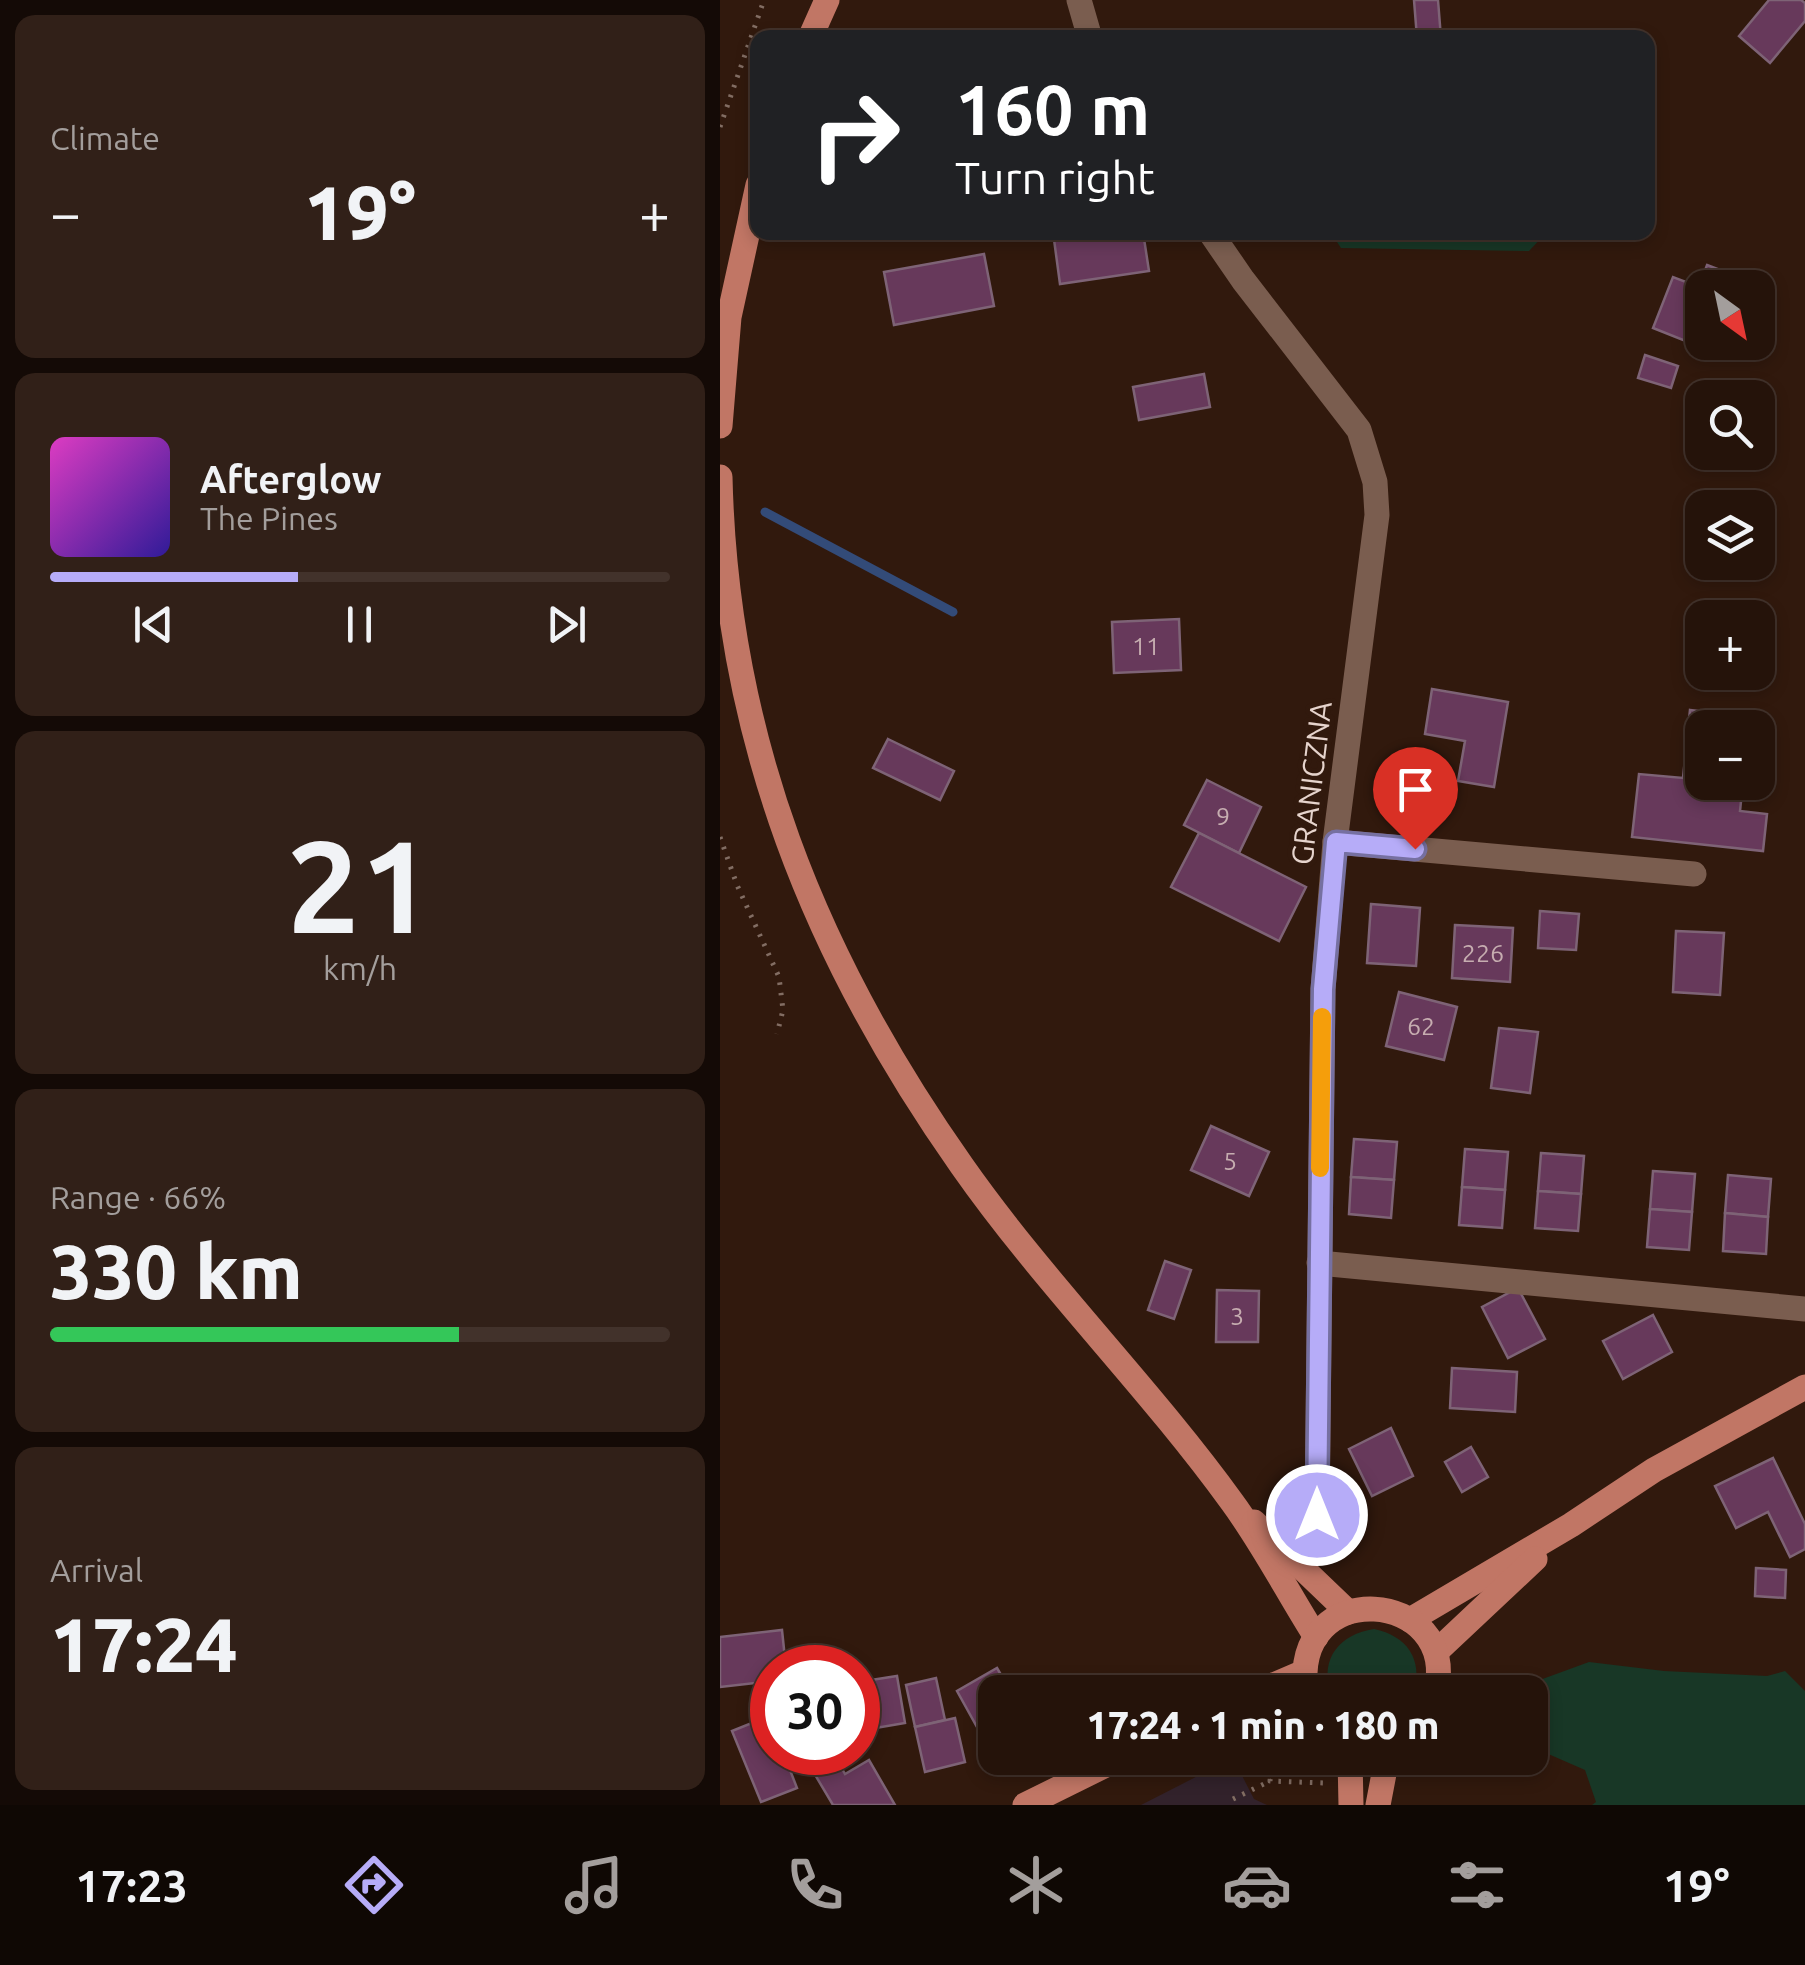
<!DOCTYPE html>
<meta charset="utf-8">
<style>
:root{--surface:#25130a;--page:#312018;--text:#f1f3f6;--muted:#a39e9c;--line:#42322b;--accent:#b6acf8}
body{margin:0;font-family:Ubuntu,sans-serif;background:var(--page);color:var(--text);height:100vh;display:flex;flex-direction:column;font-size:38px;white-space:nowrap}
*{box-sizing:border-box;margin:0}
p{font-size:32px;color:var(--muted)}
.icon{flex:none;width:55px;height:55px;fill:none;stroke:currentColor;stroke-width:2;stroke-linecap:round;stroke-linejoin:round}
.map{position:relative;flex:1;overflow:hidden}
.details{display:flex;flex-direction:column;gap:15px;padding:15px;background:#140a06;width:720px}
.details>*{flex:none}
.top-card{position:absolute;left:30px;top:30px;width:905px;height:210px;border-radius:20px;box-shadow:0 5px 15px #0003,0 0 0 2px var(--line);background:#202124;color:#fff;overflow:hidden}
.needle{width:65px;rotate:147deg}
.buttons{position:absolute;left:965px;top:270px;display:grid;gap:20px}
.buttons a{display:grid;place-items:center;width:90px;height:90px;border-radius:20px;background:var(--surface);box-shadow:0 5px 15px #0003,0 0 0 2px var(--line);font-size:50px}
.speed{position:absolute;left:30px;top:1645px;display:flex;gap:20px;font-size:50px;font-weight:700;text-align:center}
.speed>*{display:grid;place-content:center;width:130px;height:130px;border-radius:50%;background:var(--surface);box-shadow:0 5px 15px #0003,0 0 0 2px var(--line);line-height:1}
.speed .limit{border:15px solid #d22;background:#fff;color:#111}
.pin{position:absolute;display:grid;place-items:center;width:85px;height:85px;color:#fff;margin:-102px -42px;border-radius:50% 50% 50% 0;rotate:-45deg;box-shadow:0 0 10px #0007}
.pin .icon{rotate:45deg}
.me{position:absolute;width:110px;margin:-55px;rotate:0deg;stroke-linejoin:round;filter:drop-shadow(0 0 8px #0008)}
.turn{display:flex;align-items:center;gap:35px;height:210px;padding:0 40px;font-size:45px}
.turn .icon{width:130px;height:130px;stroke-width:2.5}
.turn b{display:block;font-size:70px;line-height:85px}
.big{font-size:75px;font-weight:800;line-height:1.1}
.details .widget{flex:1;display:flex;flex-direction:column;justify-content:center;gap:15px;min-width:0;padding:0 35px;border-radius:20px;background:var(--page)}
.details .dial{align-items:center;gap:0}
.dial b{font-size:130px;line-height:1}
.song{display:flex;align-items:center;gap:30px}
.cover{width:120px;height:120px;border-radius:15px;background:linear-gradient(135deg,hsl(310 70% 55%),hsl(250 70% 35%))}
.played{height:10px;border-radius:5px;background:linear-gradient(90deg,var(--accent) 40%,var(--line) 40%)}
.keys{display:flex;justify-content:space-around;direction:ltr}
.heat{display:flex;justify-content:space-between;align-items:center;font-size:55px;direction:ltr}
.charge{height:15px;border-radius:8px;background:linear-gradient(90deg,#34c759 66%,var(--line) 0)}
.trip{position:absolute;left:258px;top:1675px;width:570px;height:100px;border-radius:20px;background:var(--surface);box-shadow:0 5px 15px #0003,0 0 0 2px var(--line);font-weight:800;line-height:100px;text-align:center}
.dock{display:flex;height:160px;justify-content:space-around;align-items:center;background:#0f0804;color:var(--muted)}
.dock .icon{width:70px;height:70px}
.dock .active{color:var(--accent)}
.dock b{font-size:45px;color:var(--text)}
main{display:flex;flex:1;min-height:0}
.map>svg:first-child{display:block}
.commercial{fill:#32222b}
.green{fill:#183726}
.lines{fill:none;stroke-linecap:round;stroke-linejoin:round}
.stream{stroke:#334b78;stroke-width:9}
.building{fill:#67395b;stroke:#7e6376;stroke-width:2.5}
.path{stroke:#826d63;stroke-width:5;stroke-dasharray:2.5 8;stroke-linecap:butt}
.minor{stroke:#7a5d4f;stroke-width:25}
.major{stroke:#c17665;stroke-width:25}
.route-casing{stroke:#7670a1;stroke-width:25}
.route{stroke:#b6acf8;stroke-width:18}
.slow{stroke:#f59e0b;stroke-width:18}
.labels{text-anchor:middle;dominant-baseline:central;stroke-width:10;stroke-linejoin:round;paint-order:stroke}
.number-label{font-size:25px;fill:#c6adb0}
.street-label{font-size:30px;fill:#e6d4cd;stroke:#31190d}
</style>
<main>
<section class="details">
<div class="widget"><p>Climate</p>
<div class="heat"><a>−</a><b class="big">19°</b><a>+</a></div>
</div>
<div class="widget">
<div class="song"><i class="cover"></i><div><b>Afterglow</b><p>The Pines</p></div></div>
<div class="played"></div>
<div class="keys"><svg class="icon" aria-label="previous" viewBox="0 0 24 24"><path d="M18 5L8 12l10 7zM5 5v14"/></svg><svg class="icon" aria-label="pause" viewBox="0 0 24 24"><path d="M8 5v14M16 5v14"/></svg><svg class="icon" aria-label="next" viewBox="0 0 24 24"><path d="M6 5l10 7-10 7zM19 5v14"/></svg></div>
</div>
<div class="widget dial"><b>21</b><p>km/h</p></div>
<div class="widget"><p>Range · 66%</p><b class="big">330 km</b><div class="charge"></div></div>
<div class="widget"><p>Arrival</p><b class="big">17:24</b></div>
</section>
<div class="map">
<svg width="1085" height="1805" viewBox="0 0 1085 1805">
<rect width="100%" height="100%" fill="#31190d"/>
<polygon class="commercial" points="513,1758 534,1799 547,1805 421,1805"/>
<g class="green">
<polygon points="611,233 826,233 809,251 621,248"/>
<path d="M654,1629c33,7 49,30 40,63h-84c-10,-34 10,-58 44,-63z"/>
<polygon points="869,1662 944,1671 1047,1676 1065,1671 1085,1691 1085,1805 872,1805 876,1802 865,1770 810,1746 810,1692 787,1692"/>
</g>
<g class="lines">
<polyline class="stream" points="45,512 233,612"/>
</g>
<g class="building">
<polygon points="694,0 718,0 721,38 697,38"/>
<polygon points="1049,0 1081,0 1085,3 1085,21 1050,63 1019,36"/>
<polygon points="333,232 423,232 429,271 340,284"/>
<polygon points="264,254 274,306 174,325 164,272"/>
<polygon points="987,265 1021,278 1017,288 982,288 983,348 933,328 953,277 979,287"/>
<polygon points="925,355 958,366 951,388 918,378"/>
<polygon points="484,374 490,407 419,420 413,387"/>
<polygon points="459,619 461,670 394,673 392,622"/>
<polygon points="712,689 788,702 774,787 738,781 745,741 705,734"/>
<polygon points="970,710 1030,717 1029,728 982,728 982,782 1023,782 1020,811 1047,814 1043,851 912,837 919,774 963,778"/>
<polygon points="168,739 234,771 220,800 153,768"/>
<polygon points="487,780 541,807 519,853 464,825"/>
<polygon points="479,833 586,887 559,941 451,887"/>
<polygon points="651,904 700,908 696,966 647,963"/>
<polygon points="820,911 859,914 856,950 818,948"/>
<polygon points="735,925 793,928 790,982 732,978"/>
<polygon points="956,931 1004,933 1000,995 953,992"/>
<polygon points="679,992 737,1007 724,1060 666,1046"/>
<polygon points="779,1028 818,1032 810,1093 771,1088"/>
<polygon points="491,1126 549,1152 529,1196 471,1170"/>
<polygon points="634,1139 677,1142 674,1180 631,1177"/>
<polygon points="745,1149 788,1152 785,1190 742,1187"/>
<polygon points="821,1153 864,1156 861,1194 818,1191"/>
<polygon points="933,1171 975,1174 972,1212 930,1209"/>
<polygon points="1008,1175 1051,1179 1048,1217 1005,1213"/>
<polygon points="631,1177 674,1180 671,1218 629,1214"/>
<polygon points="742,1187 785,1190 782,1228 739,1225"/>
<polygon points="818,1191 861,1194 858,1231 815,1228"/>
<polygon points="930,1209 972,1212 969,1250 927,1247"/>
<polygon points="1005,1213 1048,1217 1046,1254 1003,1251"/>
<polygon points="445,1261 471,1270 454,1319 428,1310"/>
<polygon points="798,1288 825,1339 788,1358 762,1307"/>
<polygon points="497,1290 539,1291 538,1342 496,1342"/>
<polygon points="933,1315 952,1352 903,1379 883,1341"/>
<polygon points="732,1368 797,1372 795,1412 730,1408"/>
<polygon points="671,1428 693,1476 652,1496 629,1449"/>
<polygon points="751,1447 768,1477 742,1492 725,1462"/>
<polygon points="1053,1458 1085,1524 1085,1549 1070,1557 1048,1512 1016,1528 995,1486"/>
<polygon points="1036,1568 1066,1570 1065,1598 1035,1596"/>
<polygon points="62,1630 66,1668 52,1668 52,1681 0,1687 0,1637"/>
<polygon points="277,1668 291,1692 275,1692 275,1717 257,1727 237,1691"/>
<polygon points="177,1676 185,1723 138,1731 138,1682"/>
<polygon points="216,1678 225,1720 195,1727 186,1685"/>
<polygon points="49,1716 52,1726 52,1752 63,1752 77,1788 41,1802 12,1731"/>
<polygon points="235,1718 245,1762 205,1772 195,1727"/>
<polygon points="117,1760 125,1774 149,1760 175,1805 113,1805 94,1773"/>
</g>
<g class="lines">
<g class="path">
<polyline points="0,127 44,0"/>
<polyline points="0,837 17,885 59,977 63,1010 57,1034"/>
<polyline points="552,1758 550,1781 604,1783"/>
<polyline points="513,1799 550,1781"/>
</g>
<g class="minor">
<polyline points="359,0 370,38"/>
<polyline points="490,232 523,280 639,430 655,482 657,515 615,842 603,989 597,1515"/>
<polyline points="615,842 974,874"/>
<polyline points="599,1263 1085,1309"/>
</g>
<g class="major">
<polyline points="90,38 107,0"/>
<polyline points="0,426 9,317 38,185"/>
<path d="M0,477c6,259 94,479 242,689 82,117 186,220 270,336 31,42 56,91 84,135"/>
<polyline points="534,1522 628,1612"/>
<polyline points="690,1620 851,1525 934,1470 1085,1387"/>
<polyline points="716,1652 815,1559"/>
<polyline points="537,1692 584,1672"/>
<path d="M586,1692c-16,-118 155,-103 130,0"/>
<polyline points="630,1758 631,1805"/>
<polyline points="305,1805 400,1758"/>
<polyline points="658,1805 667,1758"/>
</g>
</g>
<g class="lines">
<defs>
<polyline id="route" points="597,1515 603,989 616,842 695,849"/>
</defs>
<use href="#route" class="route-casing"/>
<use href="#route" class="route"/>
<polyline class="slow" points="600,1168 602,1017"/>
</g>
<g class="labels">
<g class="number-label">
<text x="426" y="646">11</text>
<text x="503" y="816">9</text>
<text x="763" y="953">226</text>
<text x="701" y="1026">62</text>
<text x="510" y="1161">5</text>
<text x="517" y="1316">3</text>
</g>
<g class="street-label">
<text transform="translate(591 783) rotate(-83)">GRANICZNA</text>
</g>
</g>
</svg>
<div class="buttons">
<a><svg class="needle" viewBox="-14 -14 28 28"><path d="M0-13l5 13h-10z" fill="#e53935"/><path d="M0 13l5-13h-10z" fill="#a39e9c"/></svg></a>
<a><svg class="icon" aria-label="search" viewBox="0 0 24 24"><circle cx="10" cy="10" r="6"/><path d="M15 15l6 6"/></svg></a>
<a><svg class="icon" aria-label="layers" viewBox="0 0 24 24"><path d="M12 4l9 5-9 5-9-5zM3 14l9 5 9-5"/></svg></a>
<a>+</a>
<a>−</a>
</div>
<div class="speed"><div class="limit">30</div></div>
<div class="pin" style="left:695px;top:849px;background:#d93025"><svg class="icon" aria-label="arrive" viewBox="0 0 24 24"><path d="M6 21V4h12l-3 4 3 4H6"/></svg></div>
<svg class="me" style="left:597px;top:1515px" viewBox="-20 -20 40 40"><circle r="17" fill="#b6acf8" stroke="#fff" stroke-width="3"/><path d="M0-11L8 9 0 5-8 9z" fill="#fff"/></svg>
<div class="trip">17:24 · 1 min · 180 m</div>
<div class="top-card">
<div class="turn"><svg class="icon" aria-label="right" viewBox="0 0 24 24"><path d="M7 20v-9h11M14 6l5 5-5 5"/></svg><div><b>160 m</b>Turn right</div></div>
</div>
</div>
</main>
<nav class="dock">
<b>17:23</b>
<svg class="icon active" aria-label="directions" viewBox="0 0 24 24"><path d="M12 3l9 9-9 9-9-9zM9 14v-3h6M13 9l2 2-2 2"/></svg>
<svg class="icon" aria-label="music" viewBox="0 0 24 24"><path d="M9 18V5l10-2v13"/><circle cx="6" cy="18" r="3"/><circle cx="16" cy="16" r="3"/></svg>
<svg class="icon" aria-label="phone" viewBox="0 0 24 24"><path d="M5 4h4l2 5-3 2q2 4 5 5l2-3 5 2v4C11 20 4 13 5 4z"/></svg>
<svg class="icon" aria-label="climate" viewBox="0 0 24 24"><path d="M12 3v18M4 7l16 10M4 17L20 7"/></svg>
<svg class="icon" aria-label="car" viewBox="0 0 24 24"><path d="M5 17H2v-5l4-1 3-4h7l3 4 3 1v5h-3M9 17h6M6 11h13"/><circle cx="7" cy="17" r="2"/><circle cx="17" cy="17" r="2"/></svg>
<svg class="icon" aria-label="filters" viewBox="0 0 24 24"><path d="M4 7h16M4 17h16"/><circle cx="9" cy="7" r="2"/><circle cx="15" cy="17" r="2"/></svg>
<b>19°</b>
</nav>
